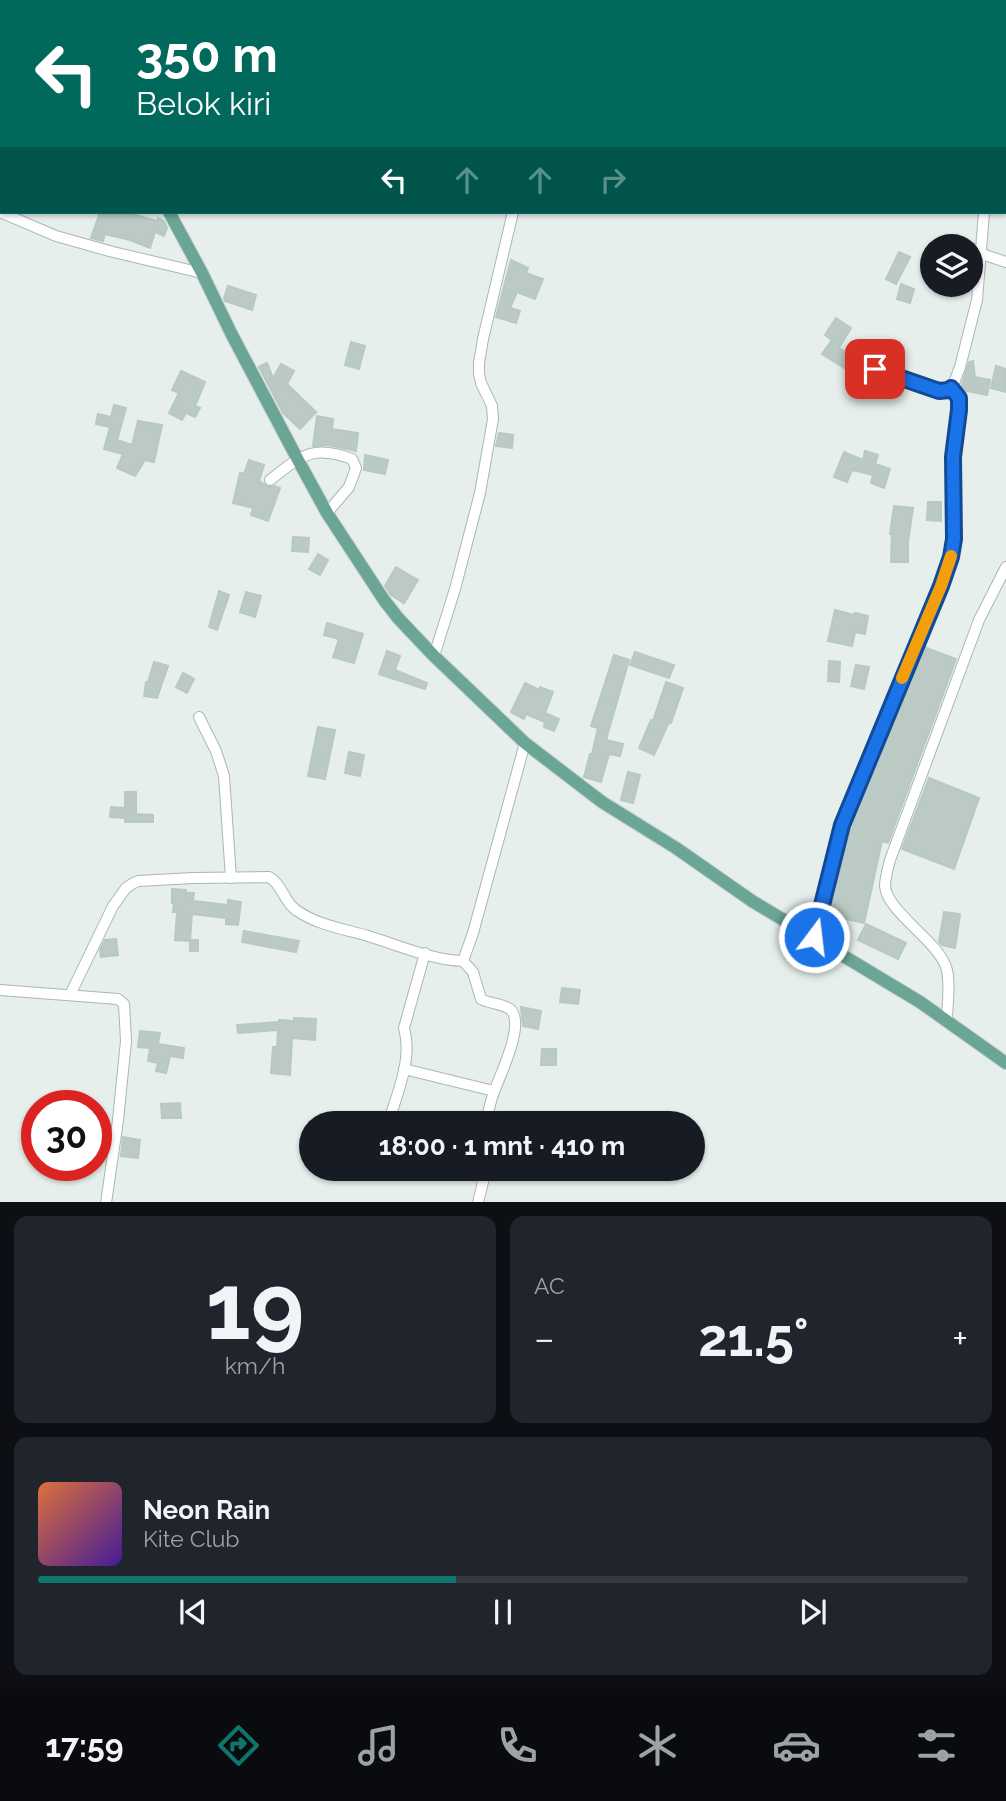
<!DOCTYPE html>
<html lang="id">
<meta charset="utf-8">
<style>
:root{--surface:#171b24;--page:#20242c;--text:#f1f3f6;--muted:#9ea1a6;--line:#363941;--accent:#0f766e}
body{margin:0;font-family:Raleway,sans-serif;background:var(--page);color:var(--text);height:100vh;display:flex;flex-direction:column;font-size:26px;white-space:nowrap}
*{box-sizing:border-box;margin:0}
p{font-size:23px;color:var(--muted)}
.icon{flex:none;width:38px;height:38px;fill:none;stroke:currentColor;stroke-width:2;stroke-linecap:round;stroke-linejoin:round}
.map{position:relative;height:1202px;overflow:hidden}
.sheet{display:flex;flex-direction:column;gap:14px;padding:14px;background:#0d0f14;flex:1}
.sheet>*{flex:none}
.guide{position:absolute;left:0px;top:0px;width:1006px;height:214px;box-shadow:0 2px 5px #0004;background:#00695c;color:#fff;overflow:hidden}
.controls{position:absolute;left:920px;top:234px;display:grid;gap:14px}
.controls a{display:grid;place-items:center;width:63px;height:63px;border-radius:50%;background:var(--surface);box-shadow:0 2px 5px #0004;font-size:35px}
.speed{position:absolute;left:21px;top:1090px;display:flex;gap:14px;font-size:35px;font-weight:700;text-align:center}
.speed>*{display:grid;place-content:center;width:91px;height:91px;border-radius:50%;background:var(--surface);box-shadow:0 2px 5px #0004;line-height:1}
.speed .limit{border:10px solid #d22;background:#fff;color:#111}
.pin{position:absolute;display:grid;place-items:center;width:60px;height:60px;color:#fff;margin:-30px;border-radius:14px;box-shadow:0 4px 10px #0006}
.me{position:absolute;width:77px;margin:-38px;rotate:15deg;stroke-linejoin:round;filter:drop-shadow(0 0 5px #0008)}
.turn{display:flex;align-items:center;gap:24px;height:147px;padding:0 21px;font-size:32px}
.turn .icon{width:91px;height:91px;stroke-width:2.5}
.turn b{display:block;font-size:49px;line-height:60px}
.lanes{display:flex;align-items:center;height:66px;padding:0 21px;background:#0003;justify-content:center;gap:35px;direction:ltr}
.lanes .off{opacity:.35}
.big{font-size:52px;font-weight:700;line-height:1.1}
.sheet .widget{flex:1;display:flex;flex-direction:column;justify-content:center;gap:10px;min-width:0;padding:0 24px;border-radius:14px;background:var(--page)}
.sheet .dial{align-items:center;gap:0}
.dial b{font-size:91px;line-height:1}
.song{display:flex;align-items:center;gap:21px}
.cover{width:84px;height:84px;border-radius:10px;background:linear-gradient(135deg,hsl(20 70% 55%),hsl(260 70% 35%))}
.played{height:7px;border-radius:4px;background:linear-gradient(90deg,var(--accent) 45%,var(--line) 45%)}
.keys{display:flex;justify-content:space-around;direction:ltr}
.heat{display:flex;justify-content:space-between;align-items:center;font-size:38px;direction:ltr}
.sheet .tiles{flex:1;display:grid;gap:14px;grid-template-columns:1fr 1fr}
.widget:last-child{grid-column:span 2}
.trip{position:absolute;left:299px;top:1111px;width:406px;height:70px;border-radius:35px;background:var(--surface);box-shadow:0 2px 5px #0004;font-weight:700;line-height:70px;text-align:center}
.tab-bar{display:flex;height:112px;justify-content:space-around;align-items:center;background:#090b0e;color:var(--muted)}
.tab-bar .icon{width:49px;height:49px}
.tab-bar .current{color:var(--accent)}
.tab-bar b{font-size:32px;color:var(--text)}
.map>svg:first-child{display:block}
.building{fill:#bbcac4;stroke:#b8c9c2;stroke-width:2}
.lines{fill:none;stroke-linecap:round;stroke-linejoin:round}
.minor-casing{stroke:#a8b8b2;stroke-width:12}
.major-casing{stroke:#c2cac8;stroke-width:14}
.minor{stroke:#fff;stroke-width:10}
.major{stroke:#6aa596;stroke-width:12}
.route-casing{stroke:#114b97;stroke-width:18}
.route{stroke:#1a73e8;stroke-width:12}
.slow{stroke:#f59e0b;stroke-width:12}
</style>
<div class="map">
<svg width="1006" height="1203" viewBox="0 0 1006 1203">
<rect width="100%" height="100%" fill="#e6efeb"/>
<g class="building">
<polygon points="100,212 126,212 157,221 158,218 164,221 167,228 164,236 155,232 150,248 130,240 105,234 103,241 91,238"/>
<polygon points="899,252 910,257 896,284 886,279"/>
<polygon points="511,260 528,268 526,273 543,279 535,299 517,292 510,308 520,311 516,323 496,317"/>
<polygon points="901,284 914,289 910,303 897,299"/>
<polygon points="228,286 256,295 252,310 225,301 224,298"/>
<polygon points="836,318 851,328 839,348 853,357 846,369 822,354 832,340 825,335"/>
<polygon points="351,342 365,346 359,369 345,365"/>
<polygon points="865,344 892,352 888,365 861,358"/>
<polygon points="973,361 975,377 990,380 987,395 963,390 961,387 969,362"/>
<polygon points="267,363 273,378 281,364 294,371 287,384 316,412 300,429 283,413 259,367"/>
<polygon points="996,366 1006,369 1006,392 991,388"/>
<polygon points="181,371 205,382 195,406 200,408 195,417 186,413 182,420 169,413 179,393 172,390"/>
<polygon points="114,405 126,408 117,440 132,445 138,421 162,425 154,462 145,460 135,476 117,468 123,454 104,449 110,427 96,424 98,414 111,417"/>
<polygon points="317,416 333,419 332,429 358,433 356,451 328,445 313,446"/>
<polygon points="499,433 513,435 512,448 496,446"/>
<polygon points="865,451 878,455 875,464 890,469 884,488 871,483 873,475 852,470 847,482 834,477 844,452 863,460"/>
<polygon points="365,455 388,460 385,474 364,470"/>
<polygon points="249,460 264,465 259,481 268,487 275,486 280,488 268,521 251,515 253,508 233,503 240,473 244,474"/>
<polygon points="928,502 941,502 941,521 927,520"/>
<polygon points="894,506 913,508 908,542 908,562 891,562 892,534 890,534"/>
<polygon points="293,537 309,538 308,552 292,551"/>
<polygon points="318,554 328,560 320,575 309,569"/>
<polygon points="396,567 418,580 404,603 391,595 385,586"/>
<polygon points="219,591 229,595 217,630 209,627"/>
<polygon points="246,592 261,596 255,617 240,612"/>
<polygon points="835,610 854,615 855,613 868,616 865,634 855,632 852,646 828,641"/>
<polygon points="327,623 363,634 354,663 333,657 339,639 324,635"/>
<polygon points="924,647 956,659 888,843 882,841 864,923 828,915 850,827"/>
<polygon points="387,651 400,656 395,670 427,683 425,689 379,674"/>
<polygon points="635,652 674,665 669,678 630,665"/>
<polygon points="614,655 629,660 606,740 623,744 620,756 609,754 601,782 584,777 590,754 592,754 598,728 591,726"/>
<polygon points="829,661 840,662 839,682 828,681"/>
<polygon points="154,662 168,666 157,698 144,696 146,682 148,682"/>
<polygon points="856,665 869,667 864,689 851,686"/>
<polygon points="183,673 194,679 187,693 176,687"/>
<polygon points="666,682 683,688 671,723 669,722 654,755 639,748 651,720 653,721"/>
<polygon points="525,683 539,690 540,687 553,692 545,713 559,719 554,731 544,727 545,722 526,714 524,719 511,712"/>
<polygon points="318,727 335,730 325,779 308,776"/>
<polygon points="349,752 364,755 360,776 345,773"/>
<polygon points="628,772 640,775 633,803 621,800"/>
<polygon points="929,778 979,798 954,869 902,849"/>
<polygon points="125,792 136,792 136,814 153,815 153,822 125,822 125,818 110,817 111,807 125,808"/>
<polygon points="172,889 186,890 186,893 194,893 193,901 228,905 228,900 241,902 238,925 226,924 226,918 192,914 190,940 198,940 198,951 190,951 190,941 175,940 177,912 173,912 174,903 172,903"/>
<polygon points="944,912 960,914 955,948 942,945 939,942"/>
<polygon points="866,924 906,943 898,959 858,940"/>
<polygon points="244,931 299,941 296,952 242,942"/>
<polygon points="116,939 118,955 101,957 100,950 105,940"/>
<polygon points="562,988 580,990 578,1004 560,1002"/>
<polygon points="521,1007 541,1011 538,1029 523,1026"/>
<polygon points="294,1018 316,1019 315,1040 292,1038 290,1075 271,1073 273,1047 277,1047 278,1030 238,1033 237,1025 279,1022 279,1020 294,1021"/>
<polygon points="140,1031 160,1033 158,1044 184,1048 183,1058 170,1056 166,1073 156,1071 158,1063 148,1061 150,1048 138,1047"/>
<polygon points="542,1049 556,1049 556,1065 541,1065"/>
<polygon points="180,1103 181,1118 162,1118 161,1104"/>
<polygon points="123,1137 140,1140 138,1158 121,1156"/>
</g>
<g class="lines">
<defs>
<g id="minor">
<polyline points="434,0 439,2"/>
<polyline points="560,2 561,0"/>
<polyline points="1004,163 1006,160"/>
<polyline points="0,212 56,236 113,252 202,273"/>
<polyline points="982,254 1006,262"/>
<polyline points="875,369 938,391 949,390 952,388 960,367 977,300 984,212"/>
<path d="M270,480c31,-24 42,-36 82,-21l4,9 -7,19 -22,26"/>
<polyline points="434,656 455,589 480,493 493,419 492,406 481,383 479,374 479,363 483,339 513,212"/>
<polyline points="199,717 216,751 224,776 231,878"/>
<polyline points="814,938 842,825 941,586 951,557 954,539 953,457 959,410 959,398 952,388"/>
<polyline points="0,990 118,999 124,1004 126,1041 118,1120 106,1203"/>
<path d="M70,995l43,-89 13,-18 6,-4 6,-3 55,-3 76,-1c13,7 15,25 27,33 21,15 48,19 72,26 30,9 63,24 95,25"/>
<path d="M947,1021c0,-15 4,-41 -1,-54 -9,-27 -59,-55 -61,-81 0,-8 3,-18 5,-26l89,-240 27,-53"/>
<polyline points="404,1069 494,1091"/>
<path d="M388,1124c9,-31 25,-64 16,-96l21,-75"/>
<path d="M486,1124c2,-11 4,-22 8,-32 6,-17 31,-67 17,-82 -7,-7 -22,-6 -30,-11l-8,-27 -10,-11 10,-28 52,-190"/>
<polyline points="478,1203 486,1169"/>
</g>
<g id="major">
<polyline points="51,0 52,2"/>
<polyline points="169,212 202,273 232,335 298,460 327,513 384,600 398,618 434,656 525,743 602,802 676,848 752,901 920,1002 1006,1063"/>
</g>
</defs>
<use href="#minor" class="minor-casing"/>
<use href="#major" class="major-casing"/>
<use href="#minor" class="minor"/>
<use href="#major" class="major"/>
</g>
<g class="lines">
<defs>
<polyline id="route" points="814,937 842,825 941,586 951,557 954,539 953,457 959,410 959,398 951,388 949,390 939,391 875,369"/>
</defs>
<use href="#route" class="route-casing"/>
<use href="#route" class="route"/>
<polyline class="slow" points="902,678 941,586 951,556"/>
</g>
</svg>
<div class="controls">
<a><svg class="icon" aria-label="layers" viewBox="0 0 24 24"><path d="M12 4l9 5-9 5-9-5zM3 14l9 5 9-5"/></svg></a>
</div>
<div class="speed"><div class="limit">30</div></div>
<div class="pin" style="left:875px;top:369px;background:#d93025"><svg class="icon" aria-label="arrive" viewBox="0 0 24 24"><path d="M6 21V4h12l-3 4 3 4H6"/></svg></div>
<svg class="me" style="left:814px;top:937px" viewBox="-20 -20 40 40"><circle r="17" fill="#1a73e8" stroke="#fff" stroke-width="3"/><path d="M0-11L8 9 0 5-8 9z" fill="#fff"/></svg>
<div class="trip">18:00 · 1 mnt · 410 m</div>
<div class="guide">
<div class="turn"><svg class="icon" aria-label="left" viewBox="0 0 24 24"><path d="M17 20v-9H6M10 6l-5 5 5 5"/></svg><div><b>350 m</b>Belok kiri</div></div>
<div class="lanes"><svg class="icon" aria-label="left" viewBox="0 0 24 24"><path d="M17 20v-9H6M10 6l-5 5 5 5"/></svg><svg class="icon off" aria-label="ahead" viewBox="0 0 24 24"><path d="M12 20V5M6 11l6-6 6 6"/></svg><svg class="icon off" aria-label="ahead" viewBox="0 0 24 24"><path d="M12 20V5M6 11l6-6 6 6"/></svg><svg class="icon off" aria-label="right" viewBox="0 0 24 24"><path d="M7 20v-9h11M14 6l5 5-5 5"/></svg></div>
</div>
</div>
<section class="sheet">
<div class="tiles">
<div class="widget dial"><b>19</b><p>km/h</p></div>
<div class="widget"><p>AC</p>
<div class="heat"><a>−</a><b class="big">21.5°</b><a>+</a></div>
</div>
<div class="widget">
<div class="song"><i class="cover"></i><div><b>Neon Rain</b><p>Kite Club</p></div></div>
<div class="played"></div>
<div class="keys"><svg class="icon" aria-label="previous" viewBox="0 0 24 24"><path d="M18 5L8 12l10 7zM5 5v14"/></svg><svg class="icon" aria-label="pause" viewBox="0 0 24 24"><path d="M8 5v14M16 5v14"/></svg><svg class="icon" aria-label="next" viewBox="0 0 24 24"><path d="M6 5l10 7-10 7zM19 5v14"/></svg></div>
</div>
</div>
</section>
<nav class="tab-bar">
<b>17:59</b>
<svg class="icon current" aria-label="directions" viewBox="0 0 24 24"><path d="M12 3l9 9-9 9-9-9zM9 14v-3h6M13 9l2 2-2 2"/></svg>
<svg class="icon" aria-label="music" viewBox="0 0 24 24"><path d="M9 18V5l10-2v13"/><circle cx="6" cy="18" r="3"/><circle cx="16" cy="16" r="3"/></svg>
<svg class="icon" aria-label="phone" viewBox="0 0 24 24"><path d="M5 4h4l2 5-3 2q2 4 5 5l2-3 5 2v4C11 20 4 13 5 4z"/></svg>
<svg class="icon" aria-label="climate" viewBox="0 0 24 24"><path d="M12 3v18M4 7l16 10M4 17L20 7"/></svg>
<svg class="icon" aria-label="car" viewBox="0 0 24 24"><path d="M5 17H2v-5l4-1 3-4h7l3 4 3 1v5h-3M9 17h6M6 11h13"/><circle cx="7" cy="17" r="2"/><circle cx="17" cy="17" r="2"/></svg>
<svg class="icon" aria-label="filters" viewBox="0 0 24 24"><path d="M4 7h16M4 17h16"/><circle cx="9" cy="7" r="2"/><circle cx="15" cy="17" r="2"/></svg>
</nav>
